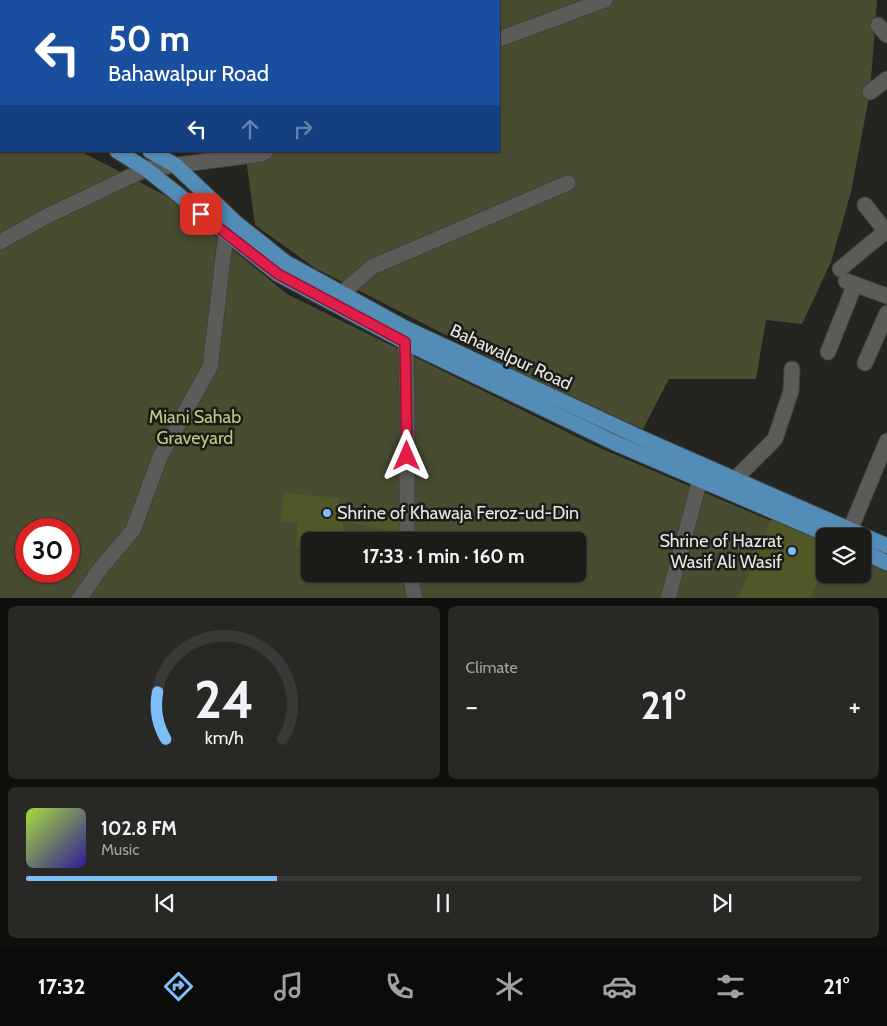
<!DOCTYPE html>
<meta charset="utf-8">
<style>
:root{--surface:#1b1c18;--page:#282925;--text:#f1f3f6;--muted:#a0a1a2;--line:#393a37;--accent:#7bbef8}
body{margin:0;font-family:Cabin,sans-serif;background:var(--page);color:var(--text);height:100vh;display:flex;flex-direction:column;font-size:19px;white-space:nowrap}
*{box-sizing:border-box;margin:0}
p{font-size:16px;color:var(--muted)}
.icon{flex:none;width:28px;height:28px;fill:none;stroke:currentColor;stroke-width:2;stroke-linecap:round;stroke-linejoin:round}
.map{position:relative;height:598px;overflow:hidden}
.sheet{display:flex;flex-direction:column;gap:8px;padding:8px;background:#0f0f0d;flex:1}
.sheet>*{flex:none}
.hud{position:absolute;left:0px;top:0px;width:500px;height:152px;box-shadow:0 1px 4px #0004,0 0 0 1px var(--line);background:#1a4fa0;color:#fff;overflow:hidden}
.tools{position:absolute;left:816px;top:528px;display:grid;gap:10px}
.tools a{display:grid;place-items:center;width:55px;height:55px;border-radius:8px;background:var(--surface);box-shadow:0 1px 4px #0004,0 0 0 1px var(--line);font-size:25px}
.speed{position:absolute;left:15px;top:518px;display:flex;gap:10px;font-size:25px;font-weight:700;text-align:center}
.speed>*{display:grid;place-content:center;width:65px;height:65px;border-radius:50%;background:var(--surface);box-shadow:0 1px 4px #0004,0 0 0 1px var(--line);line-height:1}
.speed .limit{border:8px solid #d22;background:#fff;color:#111}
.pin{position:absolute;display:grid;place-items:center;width:42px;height:42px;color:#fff;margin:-21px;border-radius:10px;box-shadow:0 2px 8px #0006}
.me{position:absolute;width:55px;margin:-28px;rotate:0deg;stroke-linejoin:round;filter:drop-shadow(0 0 4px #0008)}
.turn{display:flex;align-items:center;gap:18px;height:105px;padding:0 25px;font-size:22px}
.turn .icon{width:65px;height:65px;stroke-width:2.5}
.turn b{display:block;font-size:35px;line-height:42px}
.lanes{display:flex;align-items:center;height:48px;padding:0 25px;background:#0003;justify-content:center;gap:25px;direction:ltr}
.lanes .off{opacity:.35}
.big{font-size:38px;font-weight:800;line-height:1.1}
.sheet .widget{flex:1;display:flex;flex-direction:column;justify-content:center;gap:8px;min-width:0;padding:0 18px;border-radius:8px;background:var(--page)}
.sheet .dial{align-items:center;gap:0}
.dial svg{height:130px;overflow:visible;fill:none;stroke:var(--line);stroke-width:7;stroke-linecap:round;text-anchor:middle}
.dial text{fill:var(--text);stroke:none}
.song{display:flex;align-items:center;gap:15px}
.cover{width:60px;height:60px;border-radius:8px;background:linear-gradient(135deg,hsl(80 70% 55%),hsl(250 70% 35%))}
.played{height:5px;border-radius:2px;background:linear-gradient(90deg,var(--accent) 30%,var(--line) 30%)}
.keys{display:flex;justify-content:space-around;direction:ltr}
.heat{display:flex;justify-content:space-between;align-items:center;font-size:28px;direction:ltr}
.sheet .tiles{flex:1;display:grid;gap:8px;grid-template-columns:1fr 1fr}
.widget:last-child{grid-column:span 2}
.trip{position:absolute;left:301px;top:532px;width:285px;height:50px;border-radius:8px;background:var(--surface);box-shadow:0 1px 4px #0004,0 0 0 1px var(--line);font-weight:800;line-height:50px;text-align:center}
.dock{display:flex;height:80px;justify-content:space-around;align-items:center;background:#0b0b0a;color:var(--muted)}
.dock .icon{width:35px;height:35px}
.dock .on{color:var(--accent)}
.dock b{font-size:22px;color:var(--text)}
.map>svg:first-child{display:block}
.green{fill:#484c30;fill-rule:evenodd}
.building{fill:#515726}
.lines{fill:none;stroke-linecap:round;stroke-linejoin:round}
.minor-casing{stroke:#41423e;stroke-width:17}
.major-casing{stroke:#41423e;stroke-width:17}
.minor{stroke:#5b5c57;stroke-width:15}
.major{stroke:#538cb7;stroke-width:15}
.route-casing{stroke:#92132f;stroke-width:12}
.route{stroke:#e11d48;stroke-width:9}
.poi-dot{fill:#7bbef8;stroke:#1b1b17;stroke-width:2}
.labels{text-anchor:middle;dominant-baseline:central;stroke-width:5;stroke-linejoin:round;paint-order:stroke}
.street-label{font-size:18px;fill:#e7e7e4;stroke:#1b1b17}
.park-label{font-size:18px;fill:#c0ca7d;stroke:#1b1b17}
.poi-label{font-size:18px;fill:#e7e7e4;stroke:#1b1b17;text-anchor:start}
</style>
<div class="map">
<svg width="887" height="599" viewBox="0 0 887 599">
<rect width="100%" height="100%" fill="#242520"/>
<g class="green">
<polygon points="69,0 877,0 870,92 851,192 831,262 802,324 766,320 756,379 669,379 643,429 520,373 315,268 255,225 245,151 499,151 499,1"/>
<path d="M0,109l1,42h79l88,46 119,97 306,151 232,99v30h37l1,-13 24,11v26h-887zM26,529h43v42h-43zM310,541h268v33h-268z"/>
</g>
<g class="building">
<polygon points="284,493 339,498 339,506 405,521 405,534 343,521 344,541 310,541 310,548 296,547 297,523 281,521"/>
<polygon points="774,513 825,536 825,566 810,599 738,599"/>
</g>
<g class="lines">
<defs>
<g id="minor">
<polyline points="30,1 30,0"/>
<polyline points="287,1 287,0"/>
<polyline points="878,25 887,35"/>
<polyline points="499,39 605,0"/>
<polyline points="870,92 887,79"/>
<polyline points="865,205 887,233"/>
<polyline points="0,242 47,216 146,169 262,154 266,151"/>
<polyline points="840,269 887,230"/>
<polyline points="846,281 887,296"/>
<polyline points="341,294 372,267 568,183"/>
<polyline points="405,330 407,398 407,541"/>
<polyline points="828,352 855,284"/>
<polyline points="865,363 887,313"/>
<polyline points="735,479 775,439 791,391 792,369"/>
<polyline points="850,530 887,441"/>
<polyline points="410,574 415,599"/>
<polyline points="79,599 100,569 133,530 160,457 210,367 226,234"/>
<polyline points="668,599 700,479"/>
</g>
<g id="major">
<polyline points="0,66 1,67"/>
<polyline points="0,90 1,91"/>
<polyline points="117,151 146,169 278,274 405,342 615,443 831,536"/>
<polyline points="150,151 175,165 235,222 285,262 405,328 648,441 887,546"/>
<polyline points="862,551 887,563"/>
</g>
</defs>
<use href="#minor" class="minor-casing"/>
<use href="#major" class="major-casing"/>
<use href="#minor" class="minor"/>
<use href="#major" class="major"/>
</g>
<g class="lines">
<defs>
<polyline id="route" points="201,214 278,274 405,342 407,456"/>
</defs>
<use href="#route" class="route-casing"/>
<use href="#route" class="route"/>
</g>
<g class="poi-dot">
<circle cx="327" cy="513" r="5"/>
<circle cx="792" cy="551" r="5"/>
</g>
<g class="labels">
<g class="street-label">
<text transform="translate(511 357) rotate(25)">Bahawalpur Road</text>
</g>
<g class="park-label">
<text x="195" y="417">Miani Sahab<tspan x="195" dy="21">Graveyard</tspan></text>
</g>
<g class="poi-label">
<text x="337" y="513">Shrine of Khawaja Feroz-ud-Din</text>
<text x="782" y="541" text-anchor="end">Shrine of Hazrat<tspan x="782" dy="21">Wasif Ali Wasif</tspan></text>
</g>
</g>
</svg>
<div class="tools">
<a><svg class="icon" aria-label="layers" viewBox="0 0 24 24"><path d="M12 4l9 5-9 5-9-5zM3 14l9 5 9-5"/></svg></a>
</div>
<div class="speed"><div class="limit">30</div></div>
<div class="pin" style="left:201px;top:214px;background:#d93025"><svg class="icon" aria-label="arrive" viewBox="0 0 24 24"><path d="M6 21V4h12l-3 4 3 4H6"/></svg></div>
<svg class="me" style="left:407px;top:456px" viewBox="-20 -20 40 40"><path d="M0-17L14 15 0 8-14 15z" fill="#e11d48" stroke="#fff" stroke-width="4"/></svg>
<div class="trip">17:33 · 1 min · 160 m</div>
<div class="hud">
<div class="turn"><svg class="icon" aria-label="left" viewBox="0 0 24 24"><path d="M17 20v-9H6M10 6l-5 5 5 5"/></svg><div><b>50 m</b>Bahawalpur Road</div></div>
<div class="lanes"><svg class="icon" aria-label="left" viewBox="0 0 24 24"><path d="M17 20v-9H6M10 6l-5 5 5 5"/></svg><svg class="icon off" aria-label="ahead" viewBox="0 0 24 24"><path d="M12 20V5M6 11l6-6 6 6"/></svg><svg class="icon off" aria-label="right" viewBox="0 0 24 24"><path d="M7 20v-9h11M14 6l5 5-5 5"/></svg></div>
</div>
</div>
<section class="sheet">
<div class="tiles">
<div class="widget dial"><svg viewBox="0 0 100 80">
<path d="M14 69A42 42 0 1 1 86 69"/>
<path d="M14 69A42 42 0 0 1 9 40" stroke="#7bbef8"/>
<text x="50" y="56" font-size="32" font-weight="700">24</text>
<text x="50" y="72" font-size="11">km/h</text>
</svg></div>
<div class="widget"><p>Climate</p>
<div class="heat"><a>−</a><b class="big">21°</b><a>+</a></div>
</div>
<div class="widget">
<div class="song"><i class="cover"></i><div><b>102.8 FM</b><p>Music</p></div></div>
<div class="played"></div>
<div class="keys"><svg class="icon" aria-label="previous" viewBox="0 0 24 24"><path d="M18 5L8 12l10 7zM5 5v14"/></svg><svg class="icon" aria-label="pause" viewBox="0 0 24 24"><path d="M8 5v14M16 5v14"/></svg><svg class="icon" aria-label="next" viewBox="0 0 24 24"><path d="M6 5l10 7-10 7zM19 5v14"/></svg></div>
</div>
</div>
</section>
<nav class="dock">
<b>17:32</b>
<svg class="icon on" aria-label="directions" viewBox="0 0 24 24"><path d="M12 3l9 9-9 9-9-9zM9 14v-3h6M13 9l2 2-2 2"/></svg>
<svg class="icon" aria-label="music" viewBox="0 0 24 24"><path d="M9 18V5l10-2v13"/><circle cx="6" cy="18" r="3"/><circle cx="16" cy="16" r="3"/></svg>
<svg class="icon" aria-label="phone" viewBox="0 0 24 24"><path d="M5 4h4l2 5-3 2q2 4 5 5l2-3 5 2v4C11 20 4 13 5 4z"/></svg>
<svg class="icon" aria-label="climate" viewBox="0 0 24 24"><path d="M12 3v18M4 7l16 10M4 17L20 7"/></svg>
<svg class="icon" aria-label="car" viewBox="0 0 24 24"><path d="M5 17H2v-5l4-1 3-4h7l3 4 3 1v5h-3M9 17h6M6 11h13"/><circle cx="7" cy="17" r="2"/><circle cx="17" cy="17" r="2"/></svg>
<svg class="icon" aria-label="filters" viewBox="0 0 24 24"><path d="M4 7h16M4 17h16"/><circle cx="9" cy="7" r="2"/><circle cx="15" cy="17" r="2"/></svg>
<b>21°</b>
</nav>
